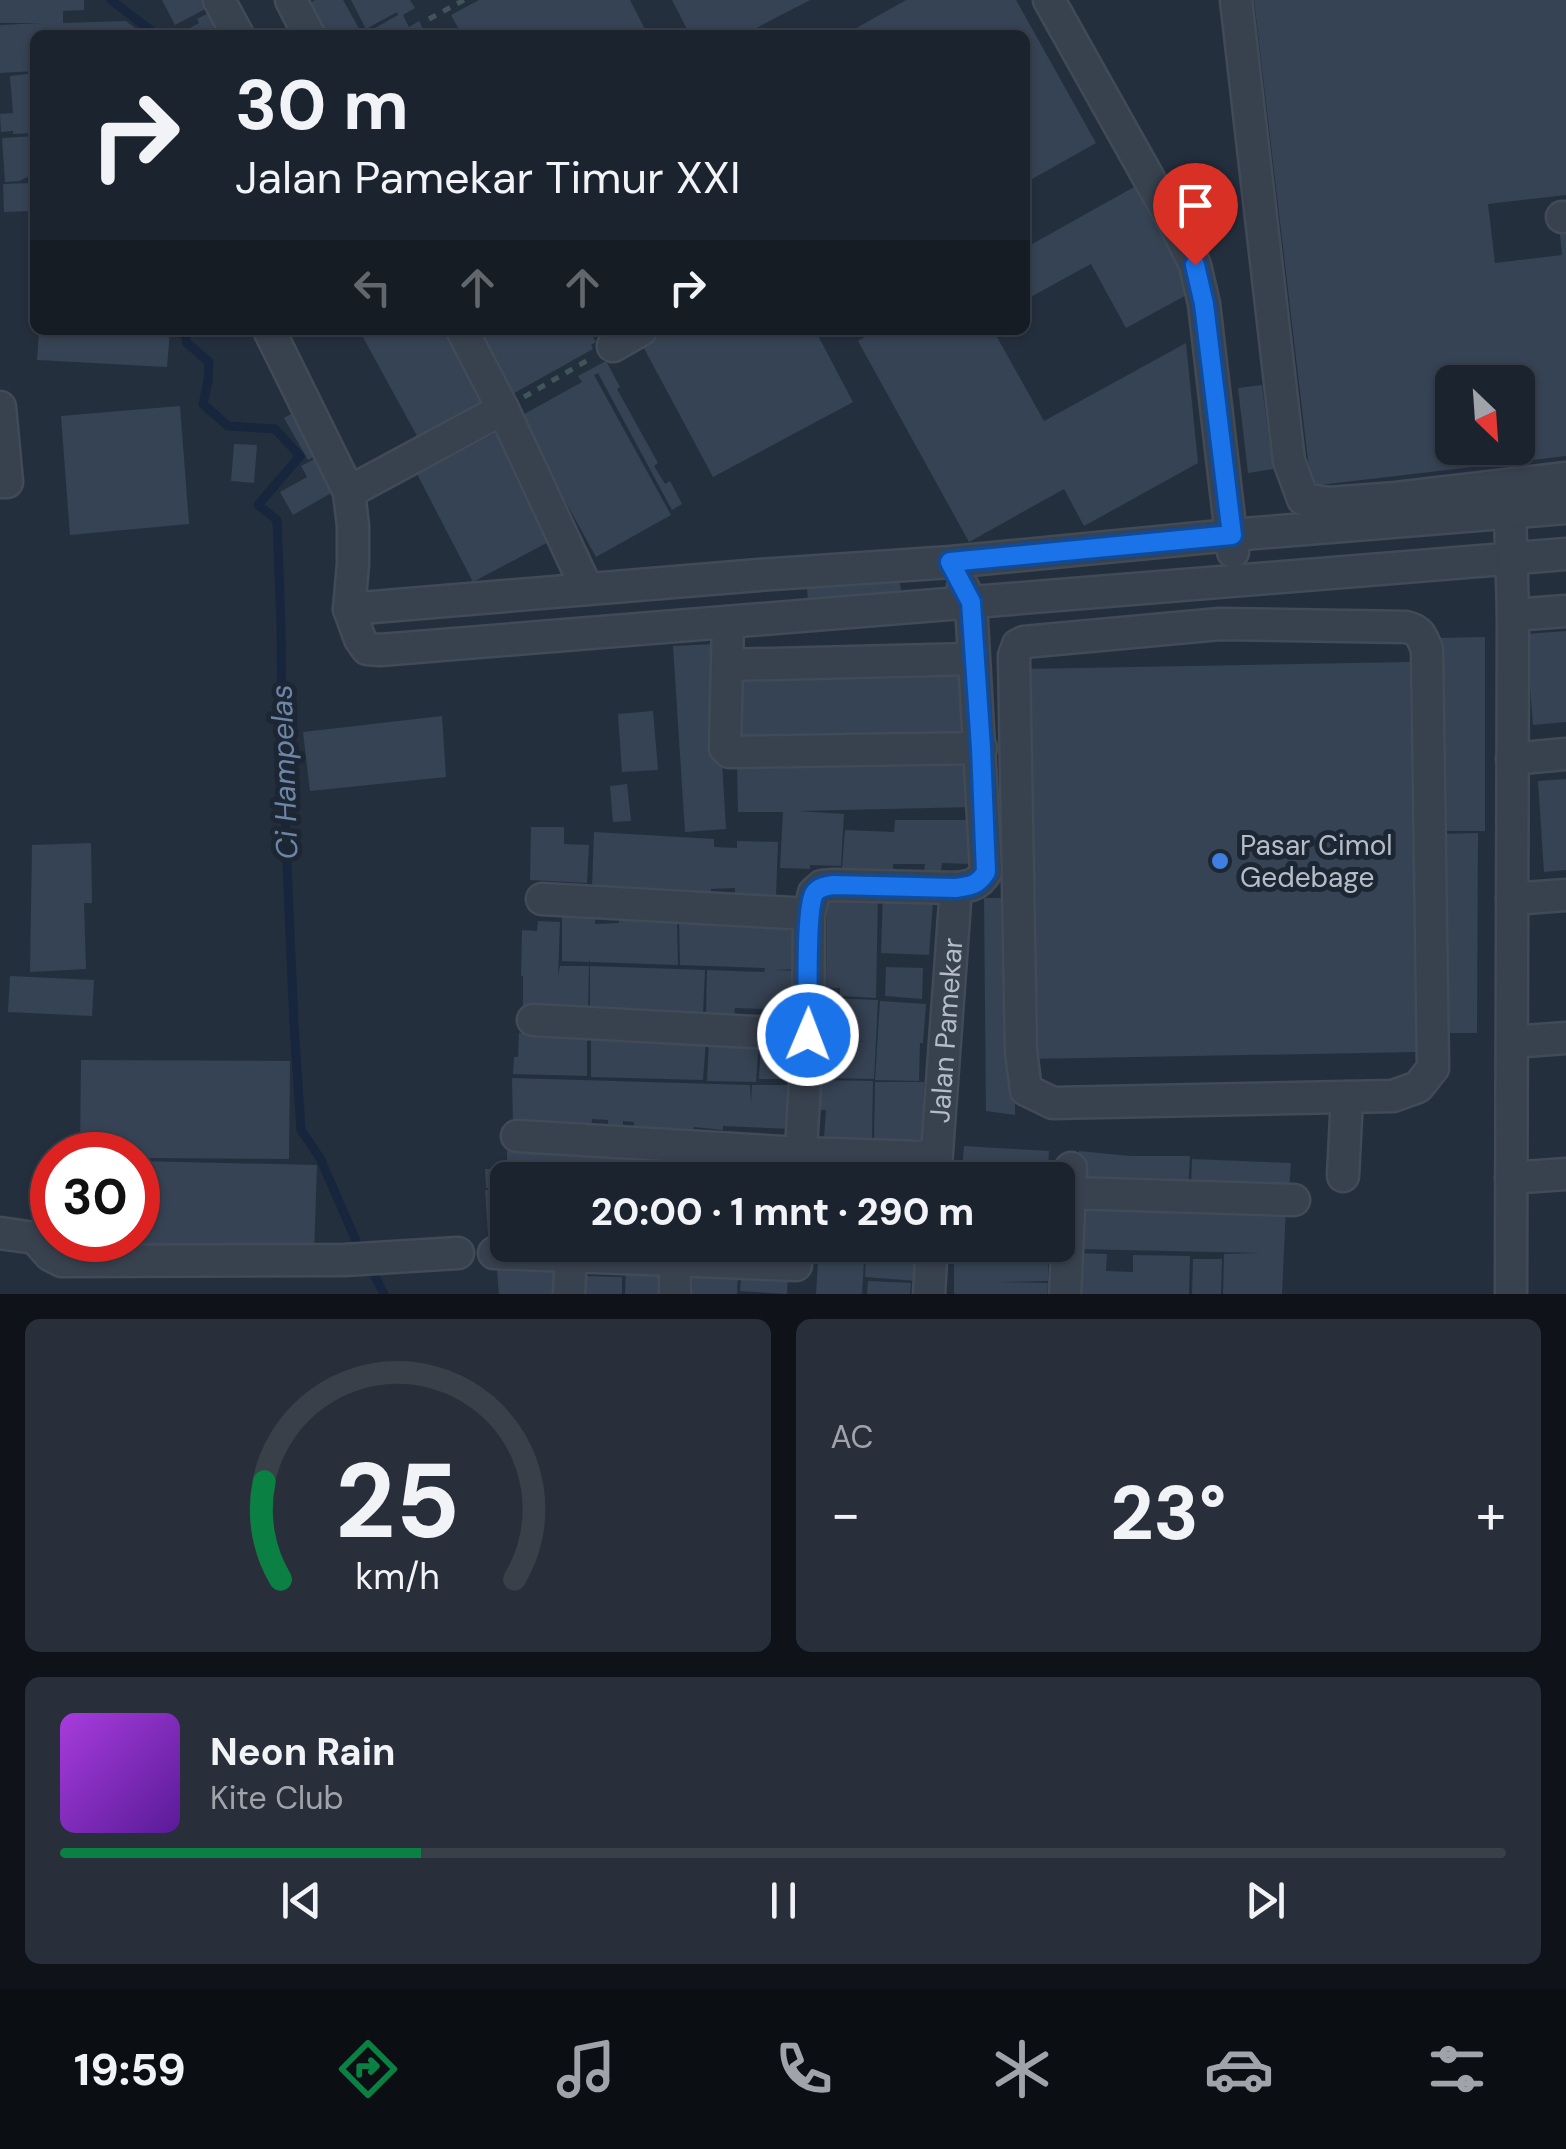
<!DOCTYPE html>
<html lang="id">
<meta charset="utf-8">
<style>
:root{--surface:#1b232e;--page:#282f3a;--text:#f1f3f6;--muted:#a0a4aa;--line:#39404a;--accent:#0b8043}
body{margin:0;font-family:"DM Sans",sans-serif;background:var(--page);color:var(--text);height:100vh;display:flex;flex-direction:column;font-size:38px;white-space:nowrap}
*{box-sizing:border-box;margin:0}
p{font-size:32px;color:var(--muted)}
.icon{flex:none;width:55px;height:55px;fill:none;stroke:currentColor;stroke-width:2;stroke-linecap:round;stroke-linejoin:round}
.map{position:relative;height:1294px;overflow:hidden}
.sheet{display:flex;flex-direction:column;gap:25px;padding:25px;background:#0f1319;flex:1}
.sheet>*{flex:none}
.banner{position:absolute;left:30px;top:30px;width:1000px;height:305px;border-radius:15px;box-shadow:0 2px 8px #0004,0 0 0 2px var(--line);background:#1b232e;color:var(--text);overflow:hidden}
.needle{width:65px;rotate:155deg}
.fabs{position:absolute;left:1435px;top:365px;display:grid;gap:20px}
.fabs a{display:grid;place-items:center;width:100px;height:100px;border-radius:15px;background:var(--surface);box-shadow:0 2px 8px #0004,0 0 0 2px var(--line);font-size:50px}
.speed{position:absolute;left:30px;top:1132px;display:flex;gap:20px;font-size:50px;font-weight:700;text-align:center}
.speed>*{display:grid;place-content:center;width:130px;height:130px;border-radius:50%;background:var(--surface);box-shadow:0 2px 8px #0004,0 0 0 2px var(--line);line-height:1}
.speed .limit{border:15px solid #d22;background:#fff;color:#111}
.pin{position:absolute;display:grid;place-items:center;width:85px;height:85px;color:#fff;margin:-102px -42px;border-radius:50% 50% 50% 0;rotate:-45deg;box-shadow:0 0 10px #0007}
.pin .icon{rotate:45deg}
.me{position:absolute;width:110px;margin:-55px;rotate:1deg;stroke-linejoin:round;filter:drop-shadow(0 0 8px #0008)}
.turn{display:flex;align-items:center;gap:35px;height:210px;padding:0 40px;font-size:45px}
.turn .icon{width:130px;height:130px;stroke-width:2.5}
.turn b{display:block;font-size:70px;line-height:85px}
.lanes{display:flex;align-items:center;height:95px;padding:0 40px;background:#0003;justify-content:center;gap:50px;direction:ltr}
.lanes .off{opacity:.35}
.big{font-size:75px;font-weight:800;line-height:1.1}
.sheet .widget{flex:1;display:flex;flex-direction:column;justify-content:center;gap:15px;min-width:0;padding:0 35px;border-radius:15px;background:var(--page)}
.sheet .dial{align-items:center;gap:0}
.dial svg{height:260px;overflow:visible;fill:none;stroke:var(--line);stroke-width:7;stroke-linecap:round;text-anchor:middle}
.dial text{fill:var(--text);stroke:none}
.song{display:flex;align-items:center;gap:30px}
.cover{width:120px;height:120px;border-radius:15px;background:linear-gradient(135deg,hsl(280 70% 55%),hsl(270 70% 35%))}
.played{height:10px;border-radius:5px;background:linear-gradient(90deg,var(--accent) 25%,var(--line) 25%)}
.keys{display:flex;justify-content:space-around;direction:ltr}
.heat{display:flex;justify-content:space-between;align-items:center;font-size:55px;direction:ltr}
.sheet .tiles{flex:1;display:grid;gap:25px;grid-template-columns:1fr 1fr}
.widget:last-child{grid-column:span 2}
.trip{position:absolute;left:490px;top:1162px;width:585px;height:100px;border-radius:15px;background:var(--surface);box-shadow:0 2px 8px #0004,0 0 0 2px var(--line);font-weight:800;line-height:100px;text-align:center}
.tabs{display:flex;height:160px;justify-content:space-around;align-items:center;background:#0b0e12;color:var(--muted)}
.tabs .icon{width:70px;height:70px}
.tabs .current{color:var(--accent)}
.tabs b{font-size:45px;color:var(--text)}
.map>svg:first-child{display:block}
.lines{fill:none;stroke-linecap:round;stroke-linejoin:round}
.stream{stroke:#17263c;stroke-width:9}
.building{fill:#364354;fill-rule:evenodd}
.minor-casing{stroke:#414a57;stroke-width:35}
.path{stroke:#3f5557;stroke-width:5;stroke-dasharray:8 8;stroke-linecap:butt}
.minor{stroke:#38414e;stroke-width:30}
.route-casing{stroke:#114b97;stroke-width:25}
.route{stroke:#1a73e8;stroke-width:18}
.shop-dot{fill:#3f7fe0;stroke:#1d2633;stroke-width:4}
.labels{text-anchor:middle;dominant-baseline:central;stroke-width:10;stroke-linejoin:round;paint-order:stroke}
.poi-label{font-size:28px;fill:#b4bcc9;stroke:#1d2633;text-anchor:start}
.street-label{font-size:28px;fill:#b4bcc9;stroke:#1d2633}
.water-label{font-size:30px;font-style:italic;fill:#6d86a8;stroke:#1d2633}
</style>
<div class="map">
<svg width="1566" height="1294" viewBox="0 0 1566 1294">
<rect width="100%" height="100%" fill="#242f3e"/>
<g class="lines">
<g class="stream">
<polyline points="111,0 157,35"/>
<polyline points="184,330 187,343 209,362 208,381 203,404 228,426 275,429 300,456 258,505 277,520 281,625 282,748 294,1025 301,1130 320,1158 361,1252"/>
<polyline points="369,1265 384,1294"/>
</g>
</g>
<g class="building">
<polygon points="0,0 84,0 84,10 63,11 63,23 126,21 144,35 35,35 35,71 0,73 0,25 42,23 0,23"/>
<polygon points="162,0 208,0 211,6 175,25"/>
<polygon points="315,0 343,0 361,32 357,35 322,35 305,6"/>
<polygon points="351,0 410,0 415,8 403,15 409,27 419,21 426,35 370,35 368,32 398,15 397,12 366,29"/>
<polygon points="479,0 630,0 648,35 462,35 451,15"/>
<polygon points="672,0 810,0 743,35 690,35"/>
<polygon points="906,0 1016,0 1096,143 1025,183 1025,35 844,35"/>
<path d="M1254,0h312v195l-78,9 7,59 67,-8 -3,-30h7v231l-255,30zM1452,382h66v66h-66z"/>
<polygon points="216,9 230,35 191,35 188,29 199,23 197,19"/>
<polygon points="35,73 35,133 13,134 13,131 1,132 0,114 13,113 10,76"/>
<polygon points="35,136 35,173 19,181 5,182 2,138"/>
<polygon points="31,183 31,211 4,212 3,184"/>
<polygon points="1134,187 1192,292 1126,328 1091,264 1025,300 1025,248"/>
<polygon points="39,330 170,330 167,367 37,360"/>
<polygon points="359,330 454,330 490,396 417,436"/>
<polygon points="472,330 589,330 596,342 591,345 593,349 509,396"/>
<polygon points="651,330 815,330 853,402 713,477 638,337"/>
<polygon points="877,330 993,330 1044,421 1186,343 1198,463 1084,526 1064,489 969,542 858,341"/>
<polygon points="606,361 620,387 617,389 658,463 654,466 665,484 670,481 682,504 672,510 598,373 594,375 671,515 596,557 519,417 582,382 578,376"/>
<polygon points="1262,385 1273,469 1248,473 1238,388"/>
<polygon points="180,406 189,524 70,535 61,416"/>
<polygon points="298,410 321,453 308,460 284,418"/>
<polygon points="498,432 554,539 473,582 417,474"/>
<polygon points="234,444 257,445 254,483 231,481"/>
<polygon points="320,456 338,489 293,515 280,492 307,477 301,466"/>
<polygon points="899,573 902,601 808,608 807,581"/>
<polygon points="1566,631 1566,722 1533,725 1526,634"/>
<polygon points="1485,637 1485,831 1436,831 1436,638"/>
<polygon points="715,644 726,829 685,832 673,646"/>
<polygon points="1410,662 1416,1052 1029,1059 1024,669"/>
<polygon points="963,674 965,736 737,744 735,682"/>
<polygon points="653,711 658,770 622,772 618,714"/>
<polygon points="442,716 446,777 310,791 303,732"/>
<polygon points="973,760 974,807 798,811 844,814 841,866 810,865 810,869 780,868 783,812 738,812 737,765"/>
<polygon points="1566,779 1566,870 1544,872 1538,781"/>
<polygon points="627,784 631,821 613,822 610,786"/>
<polygon points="895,820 974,820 971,864 942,863 941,871 924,871 925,864 893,864 893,871 842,869 845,830 894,832"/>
<polygon points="531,827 564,827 564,844 589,845 587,883 530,880"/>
<polygon points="594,832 714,839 714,847 737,848 737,841 778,842 776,895 735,894 735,888 711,889 711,893 649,892 592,887"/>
<polygon points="1478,833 1477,1033 1436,1033 1437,834"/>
<polygon points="91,843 92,903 84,903 86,969 30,972 32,845"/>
<polygon points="878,893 876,998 840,996 840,988 826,988 827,895"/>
<polygon points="883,893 933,901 929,955 881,953"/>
<polygon points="984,898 1014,898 1015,1115 986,1111"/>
<polygon points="562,908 595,914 595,924 619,923 619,913 638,913 638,922 677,922 678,965 590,962 590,960 589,962 562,961"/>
<polygon points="679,917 790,924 790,928 796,929 797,969 775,970 797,971 797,1010 735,1008 734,1015 706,1014 707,970 764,972 765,968 680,965"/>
<polygon points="538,921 560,922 558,976 560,966 589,966 588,1010 523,1008 523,976 521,976 522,930 537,931"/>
<polygon points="590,966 705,970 703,1014 590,1010"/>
<polygon points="886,967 923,968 922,999 885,996"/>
<polygon points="10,976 94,980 92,1016 8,1012"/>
<polygon points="828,998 878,1000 874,1079 824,1078 826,1042 867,1042 825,1039"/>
<polygon points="880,1001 926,1004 923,1043 920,1043 919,1081 875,1080"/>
<polygon points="519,1033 587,1035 587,1076 513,1074 514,1057 518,1057"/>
<polygon points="591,1034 706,1039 703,1080 591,1077"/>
<polygon points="709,1041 759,1041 756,1082 707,1081"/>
<polygon points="761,1041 795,1042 794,1079 759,1079"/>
<polygon points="81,1060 290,1061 289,1159 138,1158 138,1155 80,1155"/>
<polygon points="512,1078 750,1085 751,1103 752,1085 795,1085 794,1129 723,1126 723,1130 694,1127 694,1132 634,1129 634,1122 623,1121 623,1128 608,1127 608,1120 592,1119 591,1130 513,1125"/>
<polygon points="818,1080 873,1081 872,1139 824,1138 826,1110 816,1110"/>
<polygon points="875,1082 924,1082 922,1139 874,1139"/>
<polygon points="964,1146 1049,1151 1048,1167 1058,1167 1058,1180 955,1180 955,1171 962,1171"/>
<polygon points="507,1151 569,1152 691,1153 688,1180 508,1180 508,1188 486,1188 485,1169 507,1169"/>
<polygon points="1079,1151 1130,1156 1190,1156 1188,1192 1078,1183"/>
<polygon points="1192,1159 1291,1163 1289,1192 1191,1188"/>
<polygon points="692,1160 735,1161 735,1180 691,1180"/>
<polygon points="824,1160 916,1168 915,1180 822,1180"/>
<polygon points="138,1161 317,1165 314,1254 76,1249 76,1240 138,1240"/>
<polygon points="738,1169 791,1170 791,1180 738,1180"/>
<polygon points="485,1190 508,1190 508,1234 488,1234"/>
<polygon points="1080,1200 1286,1205 1282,1294 1223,1294 1224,1254 1260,1253 1078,1249"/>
<polygon points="819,1245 865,1245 862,1294 816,1294"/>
<polygon points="866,1245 920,1245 917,1281 865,1277"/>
<polygon points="954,1245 1048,1245 1048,1281 1000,1282 1048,1283 1047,1294 954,1294"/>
<polygon points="1075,1253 1107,1254 1106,1271 1133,1272 1133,1255 1190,1256 1189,1294 1074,1294"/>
<polygon points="496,1257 554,1262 553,1294 499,1294"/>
<polygon points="1193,1259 1222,1259 1221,1294 1192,1294"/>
<polygon points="626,1264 672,1266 670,1294 625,1294"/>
<polygon points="738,1267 737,1294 692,1294 693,1276"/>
<polygon points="742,1268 788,1271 787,1294 740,1291"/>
<polygon points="583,1276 622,1277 622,1294 583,1294"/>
<polygon points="868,1281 911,1283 910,1294 867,1294"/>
</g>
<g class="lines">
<defs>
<g id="minor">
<polyline points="219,0 238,35"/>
<polyline points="291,0 309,35"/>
<polyline points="1049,0 1175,225 1195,265 1204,304 1233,552"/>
<polyline points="1236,0 1289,461 1303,499 1329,503 1396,498 1566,478"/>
<polyline points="1562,217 1566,217"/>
<polyline points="269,330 349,492 353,526 353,564 349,609 360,639 367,649 380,650 1566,554"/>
<polyline points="462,330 503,409 587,589"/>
<polyline points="613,346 641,330"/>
<polyline points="0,407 7,482 0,482"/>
<polyline points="349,492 503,409"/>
<polyline points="1510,512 1513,615 1511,1294"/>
<polyline points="349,609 759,575 951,562 1231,535 1566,508"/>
<polyline points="1513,615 1566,611"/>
<polyline points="728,622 725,748 729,752 981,748"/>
<path d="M1220,624l186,3c14,3 16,10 21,23l6,418 -15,19 -25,9 -340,7 -27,-13 -5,-39 -7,-395 4,-11 6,-3z"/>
<polyline points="727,665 973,659"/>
<polyline points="1512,759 1566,754"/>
<polyline points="542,899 809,914"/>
<polyline points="1512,899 1566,895"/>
<polyline points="533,1020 808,1035"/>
<polyline points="1512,1042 1566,1038"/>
<polyline points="517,1136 800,1153 923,1157 936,1156"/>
<polyline points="1343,1176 1347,1097"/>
<polyline points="1511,1178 1566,1174"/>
<polyline points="799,1180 808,1035 809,914 814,893 822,886 834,885 956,888"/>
<path id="s1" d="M935,1180l21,-292c14,-2 22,-3 30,-16l-15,-269 -8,-16"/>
<polyline points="1071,1193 1294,1200"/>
<polyline points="0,1233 35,1238 50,1255 62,1261 344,1260 458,1253"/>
<polyline points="494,1253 796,1265"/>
<polyline points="569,1294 571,1257"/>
<polyline points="675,1294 675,1261"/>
<polyline points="929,1294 932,1245"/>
<polyline points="1065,1294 1071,1168"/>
</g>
</defs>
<use href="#minor" class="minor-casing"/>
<g class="path">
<polyline points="429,19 464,0"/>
<polyline points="524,397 588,360"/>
</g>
<use href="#minor" class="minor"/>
</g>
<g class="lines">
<defs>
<path id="route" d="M808,1035c0,-26 -3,-123 6,-141 4,-7 12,-8 20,-9l122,3c15,-2 22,-3 30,-16l-5,-124 -10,-146 -21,-40 282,-27 -28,-231 -9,-39"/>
</defs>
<use href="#route" class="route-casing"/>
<use href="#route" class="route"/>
</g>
<circle class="shop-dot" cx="1220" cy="861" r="10"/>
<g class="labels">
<g class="poi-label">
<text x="1240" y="845">Pasar Cimol<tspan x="1240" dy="32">Gedebage</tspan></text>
</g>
<g class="street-label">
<text stroke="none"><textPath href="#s1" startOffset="150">Jalan Pamekar</textPath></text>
</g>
<g class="water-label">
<text transform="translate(284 772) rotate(-92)">Ci Hampelas</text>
</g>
</g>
</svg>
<div class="fabs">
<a><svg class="needle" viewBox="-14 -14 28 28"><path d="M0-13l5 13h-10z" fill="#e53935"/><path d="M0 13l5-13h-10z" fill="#a0a4aa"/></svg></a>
</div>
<div class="speed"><div class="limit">30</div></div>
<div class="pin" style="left:1195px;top:265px;background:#d93025"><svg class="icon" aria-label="arrive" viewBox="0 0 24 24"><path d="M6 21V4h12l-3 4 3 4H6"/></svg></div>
<svg class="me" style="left:808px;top:1035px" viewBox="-20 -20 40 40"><circle r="17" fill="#1a73e8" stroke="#fff" stroke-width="3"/><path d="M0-11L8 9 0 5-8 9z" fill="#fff"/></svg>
<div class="trip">20:00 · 1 mnt · 290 m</div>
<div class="banner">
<div class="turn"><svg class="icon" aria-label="right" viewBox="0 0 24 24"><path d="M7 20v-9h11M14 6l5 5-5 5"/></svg><div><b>30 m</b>Jalan Pamekar Timur XXI</div></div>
<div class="lanes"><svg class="icon off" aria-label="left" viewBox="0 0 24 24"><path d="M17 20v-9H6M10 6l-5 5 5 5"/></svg><svg class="icon off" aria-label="ahead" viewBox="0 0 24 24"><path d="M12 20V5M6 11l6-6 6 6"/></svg><svg class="icon off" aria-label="ahead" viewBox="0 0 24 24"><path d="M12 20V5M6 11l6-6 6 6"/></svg><svg class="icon" aria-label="right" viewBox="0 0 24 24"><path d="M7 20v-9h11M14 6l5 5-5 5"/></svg></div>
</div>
</div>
<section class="sheet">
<div class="tiles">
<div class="widget dial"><svg viewBox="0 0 100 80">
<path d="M14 69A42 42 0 1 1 86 69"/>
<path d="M14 69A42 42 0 0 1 9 39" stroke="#0b8043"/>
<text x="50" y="56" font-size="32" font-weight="700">25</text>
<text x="50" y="72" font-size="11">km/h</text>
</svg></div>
<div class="widget"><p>AC</p>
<div class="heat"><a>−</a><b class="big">23°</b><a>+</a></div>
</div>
<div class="widget">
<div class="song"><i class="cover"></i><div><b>Neon Rain</b><p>Kite Club</p></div></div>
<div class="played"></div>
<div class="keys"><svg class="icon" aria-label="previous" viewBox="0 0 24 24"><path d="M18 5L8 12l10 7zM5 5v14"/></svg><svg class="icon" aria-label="pause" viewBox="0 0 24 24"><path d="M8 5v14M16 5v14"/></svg><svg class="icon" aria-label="next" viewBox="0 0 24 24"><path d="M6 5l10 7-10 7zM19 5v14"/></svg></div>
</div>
</div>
</section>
<nav class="tabs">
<b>19:59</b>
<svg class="icon current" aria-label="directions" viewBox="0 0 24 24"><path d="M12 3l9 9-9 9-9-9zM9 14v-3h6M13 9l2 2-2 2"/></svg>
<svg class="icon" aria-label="music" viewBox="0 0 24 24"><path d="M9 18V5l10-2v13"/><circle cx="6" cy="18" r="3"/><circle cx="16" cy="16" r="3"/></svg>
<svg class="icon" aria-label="phone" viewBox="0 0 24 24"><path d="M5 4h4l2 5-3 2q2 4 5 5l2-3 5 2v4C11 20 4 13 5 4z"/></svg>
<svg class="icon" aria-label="climate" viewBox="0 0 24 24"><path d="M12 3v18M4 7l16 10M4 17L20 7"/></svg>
<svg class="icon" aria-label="car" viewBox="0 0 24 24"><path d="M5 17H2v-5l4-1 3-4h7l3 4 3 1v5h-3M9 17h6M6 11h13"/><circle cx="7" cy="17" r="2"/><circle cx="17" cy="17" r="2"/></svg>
<svg class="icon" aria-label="filters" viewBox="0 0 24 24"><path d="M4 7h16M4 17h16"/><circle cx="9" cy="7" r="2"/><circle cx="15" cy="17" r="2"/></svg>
</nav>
